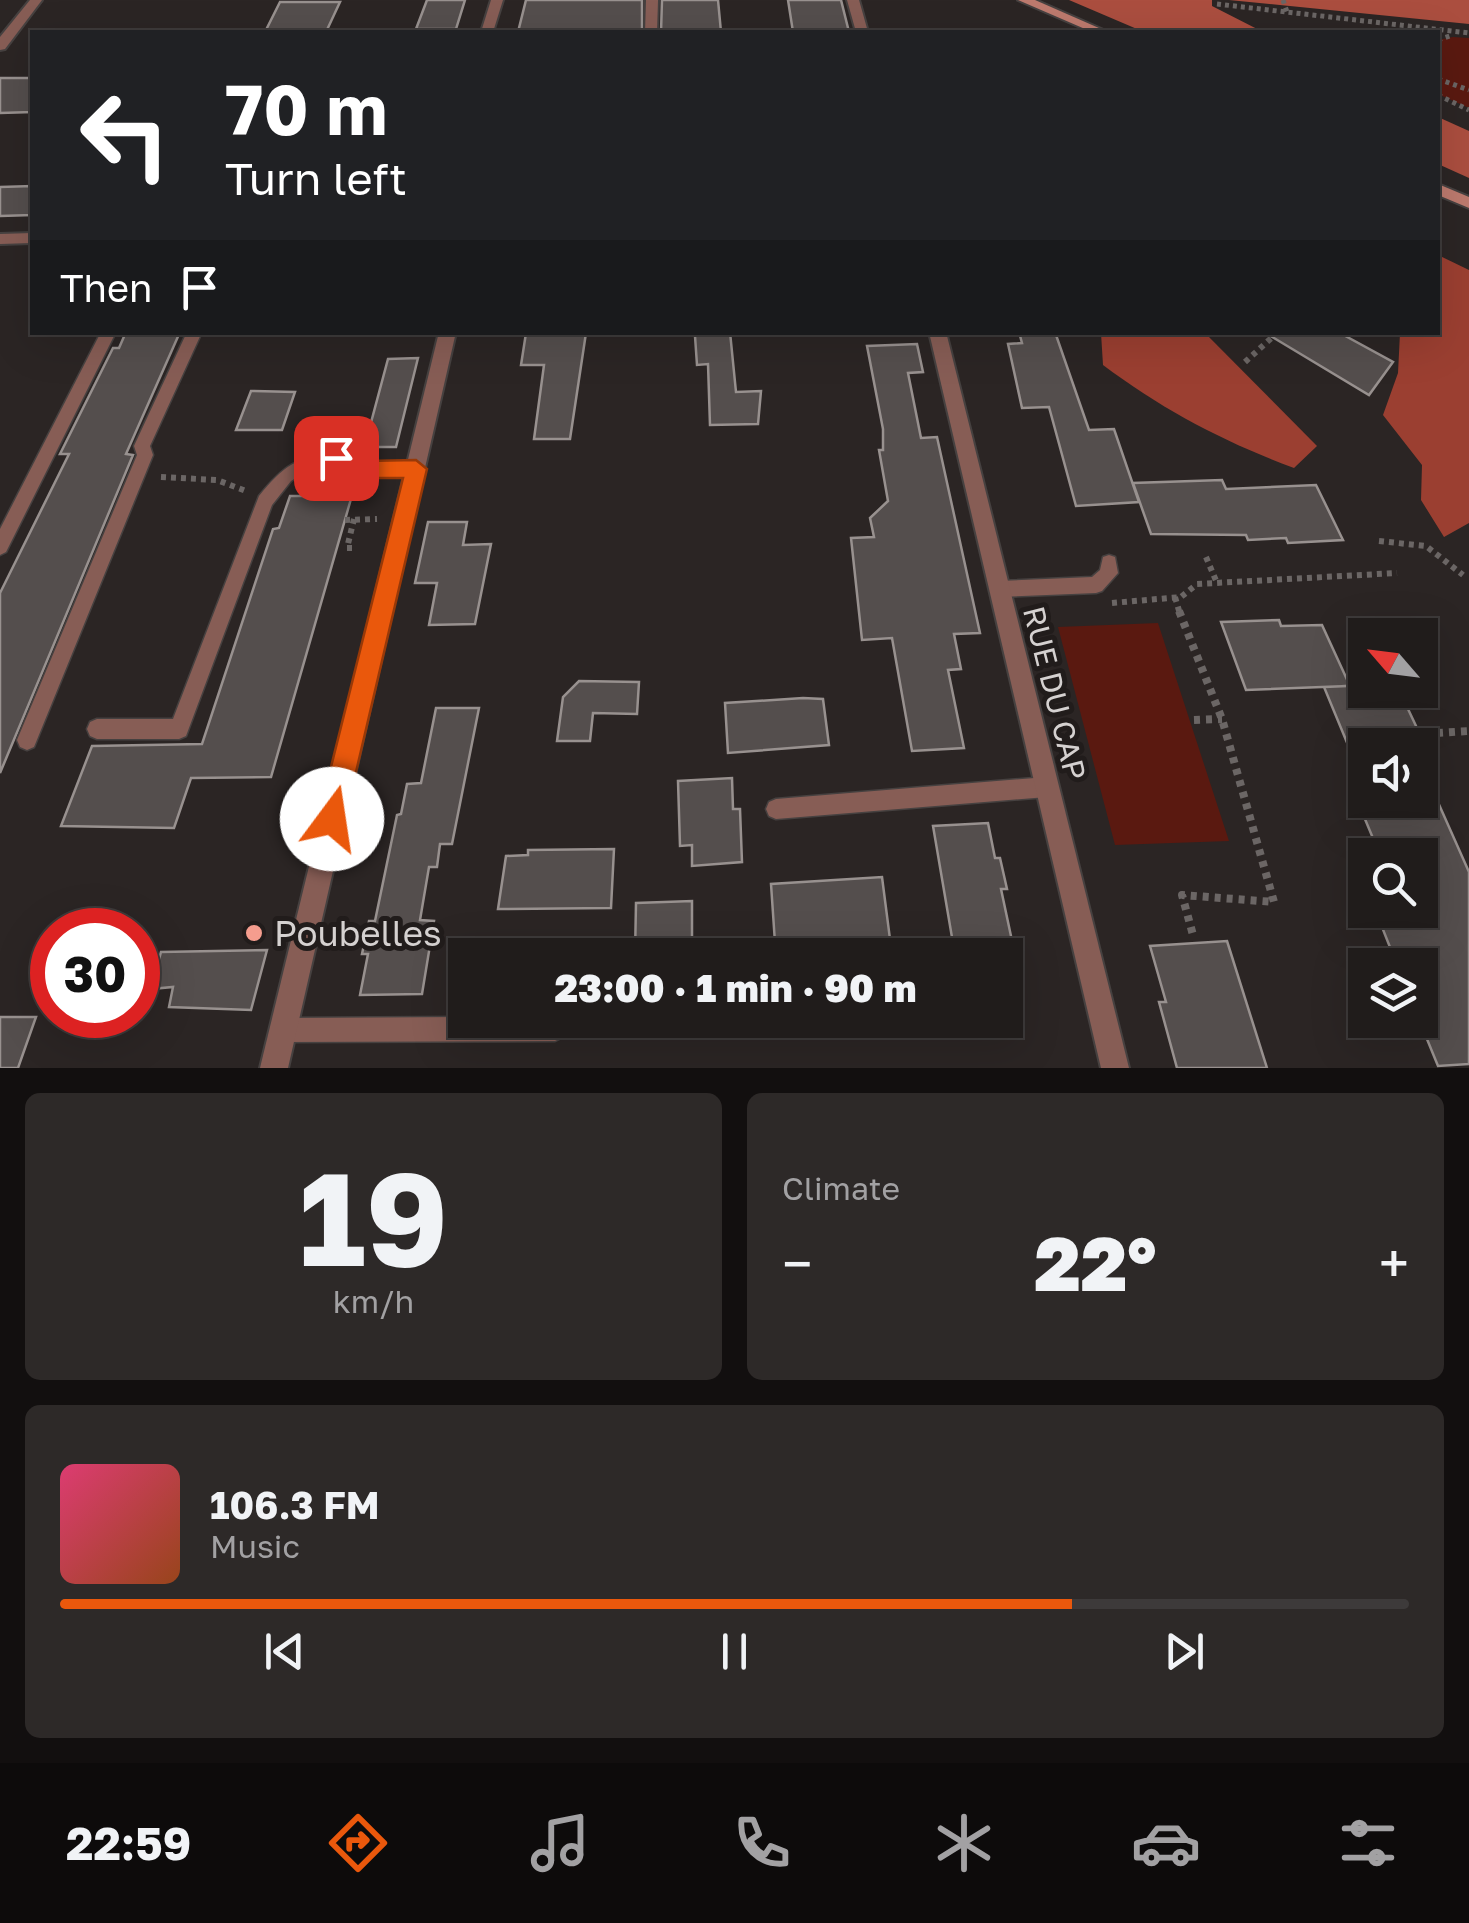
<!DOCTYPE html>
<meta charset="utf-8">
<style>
:root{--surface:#201c1b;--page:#2d2928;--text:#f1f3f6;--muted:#a2a1a3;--line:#3d3a3a;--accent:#ea580c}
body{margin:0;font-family:"Golos Text",sans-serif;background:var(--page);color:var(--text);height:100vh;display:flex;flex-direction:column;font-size:38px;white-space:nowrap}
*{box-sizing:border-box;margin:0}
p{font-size:32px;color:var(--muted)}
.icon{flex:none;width:55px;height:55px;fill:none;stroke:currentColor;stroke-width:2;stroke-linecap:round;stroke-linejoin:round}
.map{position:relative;height:1068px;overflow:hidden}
.side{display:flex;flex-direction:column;gap:25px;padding:25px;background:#120f0f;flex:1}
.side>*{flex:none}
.banner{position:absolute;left:30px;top:30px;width:1410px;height:305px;border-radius:0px;box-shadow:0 10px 40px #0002,0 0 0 2px var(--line);background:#202124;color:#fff;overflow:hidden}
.needle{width:65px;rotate:298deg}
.fabs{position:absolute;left:1348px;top:618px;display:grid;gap:20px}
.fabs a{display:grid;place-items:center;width:90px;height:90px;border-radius:0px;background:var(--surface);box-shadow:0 10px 40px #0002,0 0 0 2px var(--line);font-size:50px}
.speed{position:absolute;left:30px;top:908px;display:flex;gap:20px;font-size:50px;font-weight:700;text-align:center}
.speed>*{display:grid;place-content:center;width:130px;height:130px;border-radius:50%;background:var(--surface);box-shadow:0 10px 40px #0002,0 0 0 2px var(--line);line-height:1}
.speed .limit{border:15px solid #d22;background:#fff;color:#111}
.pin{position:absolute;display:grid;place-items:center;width:85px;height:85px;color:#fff;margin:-42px;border-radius:20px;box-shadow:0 5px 15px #0006}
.me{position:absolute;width:110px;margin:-55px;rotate:14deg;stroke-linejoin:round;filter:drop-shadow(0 0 8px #0008)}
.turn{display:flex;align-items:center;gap:35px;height:210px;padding:0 30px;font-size:45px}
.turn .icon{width:130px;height:130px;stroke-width:2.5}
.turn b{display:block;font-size:70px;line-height:85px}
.then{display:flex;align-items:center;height:95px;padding:0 30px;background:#0003;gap:20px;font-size:38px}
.big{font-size:75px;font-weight:800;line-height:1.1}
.side .tile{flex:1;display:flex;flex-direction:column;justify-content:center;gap:15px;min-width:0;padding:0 35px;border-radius:15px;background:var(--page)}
.side .dial{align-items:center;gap:0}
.dial b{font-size:130px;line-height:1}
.song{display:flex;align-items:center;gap:30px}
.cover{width:120px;height:120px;border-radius:15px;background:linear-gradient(135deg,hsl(340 70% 55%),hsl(20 70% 35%))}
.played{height:10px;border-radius:5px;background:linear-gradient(90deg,var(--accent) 75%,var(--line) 75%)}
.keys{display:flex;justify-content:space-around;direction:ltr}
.heat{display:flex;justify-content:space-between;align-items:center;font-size:55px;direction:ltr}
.side .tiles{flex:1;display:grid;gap:25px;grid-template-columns:1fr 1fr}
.tile:last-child{grid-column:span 2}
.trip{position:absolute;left:448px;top:938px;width:575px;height:100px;border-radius:0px;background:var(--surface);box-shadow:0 10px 40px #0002,0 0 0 2px var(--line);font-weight:800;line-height:100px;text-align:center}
.tabs{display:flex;height:160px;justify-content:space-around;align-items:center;background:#0d0b0b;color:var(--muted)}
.tabs .icon{width:70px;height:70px}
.tabs .current{color:var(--accent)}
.tabs b{font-size:45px;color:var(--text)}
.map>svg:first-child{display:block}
.green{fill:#5a1910}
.forest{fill:#9b3f31}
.water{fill:#ab4e3f}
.building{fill:#544e4d;stroke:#98918f;stroke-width:2.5}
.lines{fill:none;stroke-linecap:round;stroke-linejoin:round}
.lane-casing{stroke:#464140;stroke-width:3}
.street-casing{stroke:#464140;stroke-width:4}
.secondary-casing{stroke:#464140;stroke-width:4}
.path-far2{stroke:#6b6665;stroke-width:5;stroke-dasharray:4 4;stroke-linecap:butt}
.path-far1{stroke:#6b6665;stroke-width:6;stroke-dasharray:5 5;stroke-linecap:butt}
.path{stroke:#6b6665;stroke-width:8;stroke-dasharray:6 6;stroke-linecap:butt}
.lane{fill:#875d55;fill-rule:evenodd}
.street{fill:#875d55;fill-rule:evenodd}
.secondary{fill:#bd7a6e;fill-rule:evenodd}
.route{fill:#ea580c;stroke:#983908;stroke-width:2.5}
.poi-dot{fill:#f59d8e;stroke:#211c1b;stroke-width:4}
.labels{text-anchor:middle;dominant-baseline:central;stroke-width:10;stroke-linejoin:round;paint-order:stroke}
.street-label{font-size:30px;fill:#d5d1d0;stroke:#211c1b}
.near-poi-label{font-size:35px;fill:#d5d1d0;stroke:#211c1b;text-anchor:start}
</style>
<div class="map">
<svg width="1469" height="1068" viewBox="0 0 1469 1068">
<rect width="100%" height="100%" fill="#2b2524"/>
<g class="green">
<polygon points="1453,37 1469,38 1469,108 1438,94 1438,40"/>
<polygon points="1158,623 1229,841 1115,845 1058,627"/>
</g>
<g class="forest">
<polygon points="1438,255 1469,270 1469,523 1444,537 1421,500 1422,465 1383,415 1398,373 1400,333 1438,332"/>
<path d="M1101,333h104l112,113 -23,22c-70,-26 -131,-58 -191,-103z"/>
</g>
<g class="water">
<polygon points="1069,0 1212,0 1212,6 1263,32 1144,32"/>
<polygon points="1229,0 1469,0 1469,24"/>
<polygon points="1438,117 1469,131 1469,178 1438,164"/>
</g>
<g class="building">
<polygon points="427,0 465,0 456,29 416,29"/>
<polygon points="526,0 642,0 642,32 518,32"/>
<polygon points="662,0 718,0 721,32 661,32"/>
<polygon points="788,0 841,0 849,32 793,32"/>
<polygon points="280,2 340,2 326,32 265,32"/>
<polygon points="0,78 32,78 32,112 0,113"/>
<polygon points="32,186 32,215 0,216 0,187"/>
<polygon points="126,332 180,332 126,454 133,455 0,773 0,593 69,454 60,454 113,348 119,348"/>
<polygon points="702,332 730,332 736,392 761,391 758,424 710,425 708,364 697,365 695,336"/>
<polygon points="1019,332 1055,332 1089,430 1114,429 1139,502 1076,506 1049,407 1022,408 1008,344 1022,343"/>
<polygon points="1264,332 1338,332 1393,362 1369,395"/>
<polygon points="526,333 586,333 570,439 534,439 544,365 521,365"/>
<polygon points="917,344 923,372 908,373 921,438 937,437 980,633 954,634 961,669 948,670 964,748 912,751 892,638 862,640 851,538 874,537 870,518 888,501 879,450 883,450 883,429 867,346"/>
<polygon points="418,358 396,447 365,447 362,457 337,448 324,450 330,430 369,430 388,359"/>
<polygon points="251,391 295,392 282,430 236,430"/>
<polygon points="335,469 357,478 271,777 191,778 174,828 61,826 92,746 202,744 273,529 279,528 290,496 308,496 316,472"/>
<polygon points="1222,480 1226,489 1316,485 1343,540 1288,543 1286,538 1248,540 1246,535 1151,534 1133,483"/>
<polygon points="428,522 467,522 463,545 491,544 475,624 429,625 437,583 415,583"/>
<polygon points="1279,620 1281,626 1322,625 1350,686 1399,690 1425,745 1348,745 1324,687 1348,686 1246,690 1221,622"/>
<polygon points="579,681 639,682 637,714 593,713 590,741 557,741 563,697"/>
<polygon points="803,698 823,699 829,745 728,753 725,703"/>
<polygon points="436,708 479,708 452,844 440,844 437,867 429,867 420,920 434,921 422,994 360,995 368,954 362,954 369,921 375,921 397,815 401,814 407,784 421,783"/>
<polygon points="732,778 733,809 740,809 742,862 692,866 692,845 680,846 678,781"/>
<polygon points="1357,800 1437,800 1469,872 1469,1064 1438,1066 1420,1022 1420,965 1397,965 1380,922 1407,921 1403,910 1420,910 1420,855 1380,855"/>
<polygon points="988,823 995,858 1000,858 1007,889 1001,889 1015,955 955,955 933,826"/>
<polygon points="614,849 611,908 498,909 506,856 528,855 528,850"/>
<polygon points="882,877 890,939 800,946 799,941 775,943 771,884"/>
<polygon points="692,901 692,955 635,955 636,903"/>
<polygon points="1227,941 1267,1068 1177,1068 1159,1002 1166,1002 1150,946"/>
<polygon points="267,950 251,1010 169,1007 173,987 151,989 161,952"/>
<polygon points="0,1017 36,1017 18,1068 0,1068"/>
</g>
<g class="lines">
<defs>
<g id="lane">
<polygon points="101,332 116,332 6,552 0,555 0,529"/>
<polygon points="187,332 202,332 150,446 153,455 34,747 27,750 20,747 17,740 137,455 134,446"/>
<path d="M336,451l30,12 50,-1 6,2 2,5 -2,5 -6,2 -51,1 -30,-12 -25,4 -19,12 -19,24 -86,231 -7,3h-82l-7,-3 -3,-7 3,-7 7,-3h76l86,-223c25,-31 37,-38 77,-45z"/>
<polygon points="1109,555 1115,557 1118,573 1102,591 1096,593 999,597 993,595 990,589 993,583 999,581 1092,577 1100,570 1103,557"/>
<polygon points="1047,777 1054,780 1057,787 1054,794 1047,797 776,819 769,816 766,809 769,802 776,799"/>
<polygon points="465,1017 465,1020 562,1020 567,1029 563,1037 555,1041 282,1042 274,1038 270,1030 274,1022 282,1018"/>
</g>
<g id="street">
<polygon points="30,0 42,0 5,49 0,50 0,37"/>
<polygon points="491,0 503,0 493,32 481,32"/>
<polygon points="646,0 658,0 657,32 645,32"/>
<polygon points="847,0 859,0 868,32 856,32"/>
<polygon points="32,233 32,243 0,244 0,234"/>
<polygon points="439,332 456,332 288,1068 260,1068"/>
<polygon points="929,332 946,332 1129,1068 1101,1068"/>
</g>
<g id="secondary">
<polygon points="1018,0 1035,0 1108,32 1092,32"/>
<polygon points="1438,184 1469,197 1469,208 1438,195"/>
</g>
</defs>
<use href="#lane" class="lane-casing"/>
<use href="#street" class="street-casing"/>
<use href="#secondary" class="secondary-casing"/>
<g class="path-far2">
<polyline points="1283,0 1288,15"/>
<polyline points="1217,4 1469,33"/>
<polyline points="1438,40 1453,35"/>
<polyline points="1438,79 1469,90"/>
<polyline points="1438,95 1469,110"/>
</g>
<g class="path-far1">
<polyline points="1245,362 1278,332"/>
<polyline points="161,477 217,480 246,491"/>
<polyline points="345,520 377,519"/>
<polyline points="1379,541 1426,546 1463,575"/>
<polyline points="352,548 347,548 354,519"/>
<polyline points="1206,557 1217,583"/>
<polyline points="1175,597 1180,614"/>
<polyline points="1112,603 1181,597 1197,584 1397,573"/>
</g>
<g class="path">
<polyline points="1179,611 1222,719 1274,902 1182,895 1193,935"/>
<polyline points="1194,720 1222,719"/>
<polyline points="1437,733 1469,731"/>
</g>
<use href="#lane" class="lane"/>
<use href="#street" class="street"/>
<use href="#secondary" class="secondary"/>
</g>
<polygon class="route" points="336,449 365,461 416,460 427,469 345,819 341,829 332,833 322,829 318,819 403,478 364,478 328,464 328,452"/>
<circle class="poi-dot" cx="254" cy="933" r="10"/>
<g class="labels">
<g class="street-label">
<text transform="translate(1055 693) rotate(76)">RUE DU CAP</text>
</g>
<g class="near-poi-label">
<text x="274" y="933">Poubelles</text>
</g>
</g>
</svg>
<div class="fabs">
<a><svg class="needle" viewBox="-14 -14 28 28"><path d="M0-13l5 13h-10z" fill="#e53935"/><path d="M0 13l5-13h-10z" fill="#a2a1a3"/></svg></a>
<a><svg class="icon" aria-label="sound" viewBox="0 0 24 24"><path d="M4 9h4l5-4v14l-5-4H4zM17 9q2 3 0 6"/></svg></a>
<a><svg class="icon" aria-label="search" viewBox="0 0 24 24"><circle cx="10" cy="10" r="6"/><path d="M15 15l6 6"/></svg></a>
<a><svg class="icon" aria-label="layers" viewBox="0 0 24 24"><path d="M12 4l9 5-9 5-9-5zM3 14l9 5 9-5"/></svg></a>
</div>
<div class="speed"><div class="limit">30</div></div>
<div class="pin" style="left:336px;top:458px;background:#d93025"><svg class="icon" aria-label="arrive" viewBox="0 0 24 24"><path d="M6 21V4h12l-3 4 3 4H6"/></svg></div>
<svg class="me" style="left:332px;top:819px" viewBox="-20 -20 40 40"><circle r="19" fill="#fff"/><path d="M0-13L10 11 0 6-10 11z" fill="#ea580c"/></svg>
<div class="trip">23:00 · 1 min · 90 m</div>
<div class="banner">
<div class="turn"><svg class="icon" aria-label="left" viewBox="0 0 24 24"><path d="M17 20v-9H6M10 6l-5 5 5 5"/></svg><div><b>70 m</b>Turn left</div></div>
<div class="then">Then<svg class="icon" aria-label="arrive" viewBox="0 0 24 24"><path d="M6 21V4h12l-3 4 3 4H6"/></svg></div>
</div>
</div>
<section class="side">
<div class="tiles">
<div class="tile dial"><b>19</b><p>km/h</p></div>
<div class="tile"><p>Climate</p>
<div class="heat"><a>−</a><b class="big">22°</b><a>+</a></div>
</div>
<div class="tile">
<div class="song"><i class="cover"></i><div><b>106.3 FM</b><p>Music</p></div></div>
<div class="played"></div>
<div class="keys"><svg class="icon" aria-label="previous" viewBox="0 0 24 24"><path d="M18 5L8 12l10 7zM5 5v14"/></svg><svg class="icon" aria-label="pause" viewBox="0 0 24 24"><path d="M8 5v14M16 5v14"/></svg><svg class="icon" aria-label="next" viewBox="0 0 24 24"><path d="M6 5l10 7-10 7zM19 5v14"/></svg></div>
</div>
</div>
</section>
<nav class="tabs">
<b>22:59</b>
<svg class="icon current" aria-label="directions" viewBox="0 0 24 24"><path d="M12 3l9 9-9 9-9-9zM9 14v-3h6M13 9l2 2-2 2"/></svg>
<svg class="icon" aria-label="music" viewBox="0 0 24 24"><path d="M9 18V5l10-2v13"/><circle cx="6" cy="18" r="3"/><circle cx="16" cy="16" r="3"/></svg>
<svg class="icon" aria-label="phone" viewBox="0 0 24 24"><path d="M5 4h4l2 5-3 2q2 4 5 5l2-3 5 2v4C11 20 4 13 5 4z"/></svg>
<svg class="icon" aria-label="climate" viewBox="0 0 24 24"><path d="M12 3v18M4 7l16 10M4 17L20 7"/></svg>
<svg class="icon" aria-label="car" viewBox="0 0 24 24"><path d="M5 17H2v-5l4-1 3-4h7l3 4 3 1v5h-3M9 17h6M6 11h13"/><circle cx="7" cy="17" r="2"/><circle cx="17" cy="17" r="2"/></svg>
<svg class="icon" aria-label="filters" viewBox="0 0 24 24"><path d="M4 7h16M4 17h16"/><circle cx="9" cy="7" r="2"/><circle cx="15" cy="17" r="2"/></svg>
</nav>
